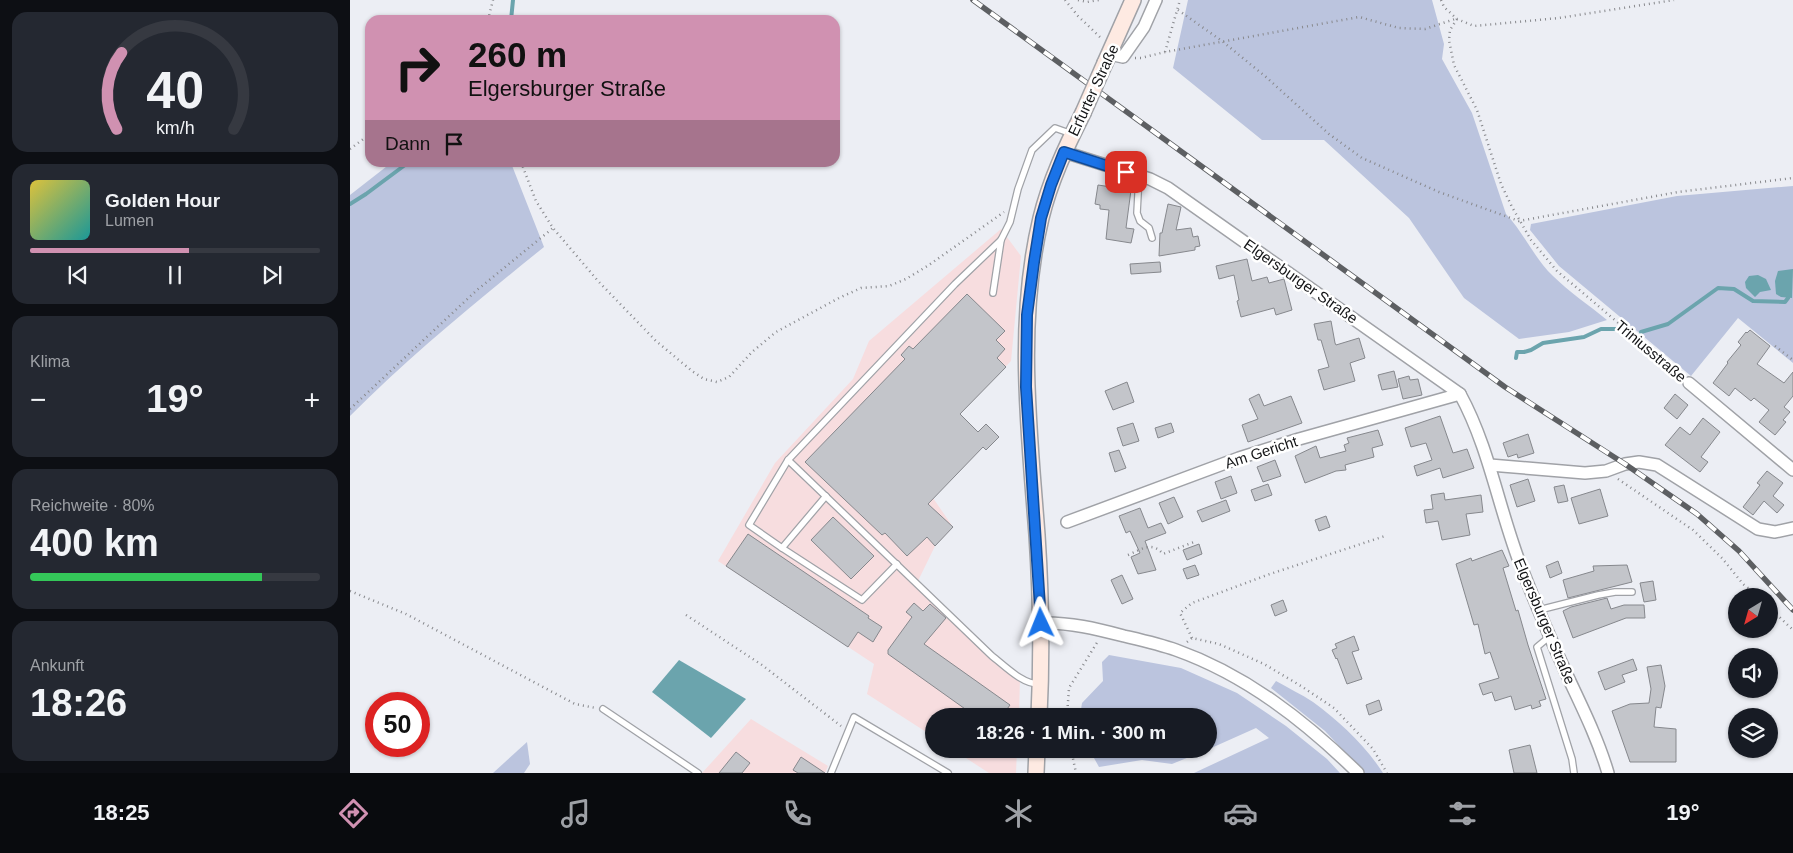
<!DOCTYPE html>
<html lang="de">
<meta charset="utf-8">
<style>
:root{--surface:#171b24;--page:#242831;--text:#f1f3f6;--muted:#9ea1a6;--line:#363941;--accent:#d091b1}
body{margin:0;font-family:Arial,sans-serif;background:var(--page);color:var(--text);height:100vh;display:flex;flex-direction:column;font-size:19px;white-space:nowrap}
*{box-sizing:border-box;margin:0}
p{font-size:16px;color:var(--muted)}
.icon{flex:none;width:28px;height:28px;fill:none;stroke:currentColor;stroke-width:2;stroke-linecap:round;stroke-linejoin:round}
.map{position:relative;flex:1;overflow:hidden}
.panel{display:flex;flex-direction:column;gap:12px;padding:12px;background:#0d0f14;width:350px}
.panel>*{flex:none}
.hud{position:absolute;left:15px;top:15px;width:475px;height:152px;border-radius:15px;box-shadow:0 1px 4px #0004;background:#d091b1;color:#111;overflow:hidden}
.needle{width:32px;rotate:217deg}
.controls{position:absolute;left:1378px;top:588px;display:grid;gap:10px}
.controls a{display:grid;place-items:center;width:50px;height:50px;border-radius:50%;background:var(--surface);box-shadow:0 1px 4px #0004;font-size:25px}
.speed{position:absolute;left:15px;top:692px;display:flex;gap:10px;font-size:25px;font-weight:700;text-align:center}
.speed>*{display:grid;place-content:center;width:65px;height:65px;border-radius:50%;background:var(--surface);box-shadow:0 1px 4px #0004;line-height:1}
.speed .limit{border:8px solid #d22;background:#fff;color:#111}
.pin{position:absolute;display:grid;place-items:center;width:42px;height:42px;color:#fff;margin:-21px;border-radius:10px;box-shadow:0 2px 8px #0006}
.me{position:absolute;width:55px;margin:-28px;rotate:358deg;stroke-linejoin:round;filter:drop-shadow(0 0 4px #0008)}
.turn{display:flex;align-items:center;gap:18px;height:105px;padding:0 20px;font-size:22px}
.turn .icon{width:65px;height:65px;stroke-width:2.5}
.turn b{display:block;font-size:35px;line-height:42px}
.then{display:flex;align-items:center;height:48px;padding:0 20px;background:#0003;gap:10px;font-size:19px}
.big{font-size:38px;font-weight:700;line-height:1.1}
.panel .card{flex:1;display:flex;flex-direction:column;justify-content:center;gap:8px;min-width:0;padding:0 18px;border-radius:15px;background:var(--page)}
.panel .dial{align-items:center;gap:0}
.dial svg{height:130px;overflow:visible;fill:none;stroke:var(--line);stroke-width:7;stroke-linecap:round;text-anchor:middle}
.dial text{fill:var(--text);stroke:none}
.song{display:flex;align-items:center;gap:15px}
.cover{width:60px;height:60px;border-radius:8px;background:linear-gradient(135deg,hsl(50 70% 55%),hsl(180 70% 35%))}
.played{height:5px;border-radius:2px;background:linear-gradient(90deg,var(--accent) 55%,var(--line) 55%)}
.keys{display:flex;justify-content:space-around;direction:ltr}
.heat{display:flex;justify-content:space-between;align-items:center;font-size:28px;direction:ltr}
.charge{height:8px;border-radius:4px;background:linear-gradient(90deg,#34c759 80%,var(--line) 0)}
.trip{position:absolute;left:575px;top:708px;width:292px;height:50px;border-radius:25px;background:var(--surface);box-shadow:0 1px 4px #0004;font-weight:700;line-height:50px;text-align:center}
.menu{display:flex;height:80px;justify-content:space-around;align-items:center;background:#090b0e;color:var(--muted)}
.menu .icon{width:35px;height:35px}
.menu .on{color:var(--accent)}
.menu b{font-size:22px;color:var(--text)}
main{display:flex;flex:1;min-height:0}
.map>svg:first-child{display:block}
.commercial{fill:#f7dddf}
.green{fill:#bbc4de}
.water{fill:#6ba4ad}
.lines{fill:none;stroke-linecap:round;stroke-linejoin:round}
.stream{stroke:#6ba4ad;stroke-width:4}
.building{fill:#c3c5ca;stroke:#86888d}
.service-casing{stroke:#a0a2a7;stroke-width:8}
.minor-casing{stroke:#a0a2a7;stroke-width:14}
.secondary-casing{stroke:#a0a2a7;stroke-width:18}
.path{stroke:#88898d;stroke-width:2.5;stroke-dasharray:1 4;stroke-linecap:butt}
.service{stroke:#fff;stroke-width:5.5}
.minor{stroke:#fff;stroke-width:11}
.secondary{stroke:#feeae2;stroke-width:15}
.rail-casing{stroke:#5d5f62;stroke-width:5.5}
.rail{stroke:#fff;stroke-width:4;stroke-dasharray:11;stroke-linecap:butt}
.secondary-bridge-casing{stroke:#a0a2a7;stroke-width:18;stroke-linecap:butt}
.secondary-bridge{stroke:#feeae2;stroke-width:15}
.route-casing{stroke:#114b97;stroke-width:12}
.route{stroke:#1a73e8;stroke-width:9}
.labels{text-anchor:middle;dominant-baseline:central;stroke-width:5;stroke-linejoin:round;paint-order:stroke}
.street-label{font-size:15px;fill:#131416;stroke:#fff}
</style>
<main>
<section class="panel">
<div class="card dial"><svg viewBox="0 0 100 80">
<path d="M14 69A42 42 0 1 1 86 69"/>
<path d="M14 69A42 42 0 0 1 17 22" stroke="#d091b1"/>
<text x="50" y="56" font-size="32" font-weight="700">40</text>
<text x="50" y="72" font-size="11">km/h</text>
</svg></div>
<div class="card">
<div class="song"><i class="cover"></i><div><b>Golden Hour</b><p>Lumen</p></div></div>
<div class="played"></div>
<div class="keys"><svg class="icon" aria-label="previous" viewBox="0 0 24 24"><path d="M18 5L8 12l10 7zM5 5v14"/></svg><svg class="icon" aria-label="pause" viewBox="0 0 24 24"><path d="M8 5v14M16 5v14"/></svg><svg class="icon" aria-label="next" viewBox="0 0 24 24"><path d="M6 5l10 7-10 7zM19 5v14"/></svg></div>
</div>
<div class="card"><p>Klima</p>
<div class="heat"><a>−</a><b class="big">19°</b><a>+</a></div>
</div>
<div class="card"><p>Reichweite · 80%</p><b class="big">400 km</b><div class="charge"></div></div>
<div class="card"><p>Ankunft</p><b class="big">18:26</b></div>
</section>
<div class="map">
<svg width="1443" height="773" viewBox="0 0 1443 773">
<rect width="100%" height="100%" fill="#eceef4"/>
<g class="commercial">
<polygon points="651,229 671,256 661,361 610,414 628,432 636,424 649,437 636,450 633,447 583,498 603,527 585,546 567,583 642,656 670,677 669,716 584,716 584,737 517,694 524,664 368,561 425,463 503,379 519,341"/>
<polygon points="401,719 478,766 475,773 352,773"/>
<polygon points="602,749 667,749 666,773 639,773"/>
</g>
<g class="green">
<path d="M838,0h244l12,44 -2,15 30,54 34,101c18,19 28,44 47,62 16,16 36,29 54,44l-38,12 -50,7 -55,-41 -55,-80 -85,-78h-62l-89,-72z"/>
<path d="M41,163h120l33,84c-67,54 -133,108 -194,169v-221z"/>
<polygon points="1443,186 1443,363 1388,318 1341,376 1209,266 1180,230 1181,224 1327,196"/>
<polygon points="759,655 831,668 887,693 936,726 977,759 990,773 844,773 919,738 906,728 859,749 859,716 730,716 732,703 753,681 752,662"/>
<path d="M926,681c12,7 25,13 37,21 26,19 52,43 70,71h-18l-40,-42 -54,-43z"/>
<polygon points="177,742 180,764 174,773 143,773"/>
<polygon points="739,749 859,749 822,764 792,760 749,767"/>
</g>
<g class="water">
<polygon points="1443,269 1442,298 1431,297 1426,294 1425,281 1428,271"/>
<polygon points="1408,275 1416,279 1421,290 1410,292 1405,297 1396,288 1395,282 1399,276"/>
<polygon points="329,660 396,699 361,738 302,692"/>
</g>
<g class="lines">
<g class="stream">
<polyline points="161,20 163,0"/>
<polyline points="0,204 16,194 59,162"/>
<polyline points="1291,332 1318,324 1368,288 1384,289 1403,301 1435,302 1438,298"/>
<polyline points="1166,358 1167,352 1174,352 1181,350 1193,343 1234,337 1251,329 1266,329"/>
</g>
</g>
<g class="building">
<polygon points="748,185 781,190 776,228 784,229 781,243 756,239 759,210 750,209 750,205 745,204"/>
<polygon points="818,204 831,207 826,230 841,228 843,237 848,236 850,246 845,247 845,250 809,256 810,233 812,233"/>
<polygon points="897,259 902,281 917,277 919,283 934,279 942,310 926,315 924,308 891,317 887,301 889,300 884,275 869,279 866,266"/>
<polygon points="810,262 811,272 781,274 780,264"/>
<polygon points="617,294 655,331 646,340 655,349 647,358 656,367 610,414 628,432 636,424 649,437 636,450 633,447 578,504 603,527 585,546 577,537 557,556 535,533 532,535 455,462 555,359 551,355 559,346 563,349"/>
<polygon points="981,321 985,343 986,345 1009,338 1015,358 1000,363 1005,381 974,390 968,370 979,367 971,340 968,340 964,324"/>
<polygon points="1400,330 1420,346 1407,364 1434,383 1443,372 1443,396 1434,407 1440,412 1433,420 1436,422 1425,435 1409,422 1419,410 1404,398 1401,401 1385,388 1379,396 1363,383 1378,363 1377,362 1391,345 1388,342 1396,332 1397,333"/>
<polygon points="1044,371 1048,387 1032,390 1028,375"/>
<polygon points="1059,376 1060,380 1068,379 1072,395 1053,399 1048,379"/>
<polygon points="777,382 784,402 763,410 755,391"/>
<polygon points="909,394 914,406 941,396 952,423 898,442 892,425 908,419 899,399"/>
<polygon points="1325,394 1338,405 1327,419 1314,408"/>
<polygon points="1090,416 1103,453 1117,449 1124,468 1093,478 1090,468 1067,476 1064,466 1082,460 1076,443 1061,447 1055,428"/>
<polygon points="1353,418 1370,432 1351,457 1358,462 1350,472 1315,445 1330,427 1340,435"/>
<polygon points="783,423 789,441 773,446 767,428"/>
<polygon points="821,423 824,432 808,438 805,428"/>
<polygon points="1028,430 1033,445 1022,448 1024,457 995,465 996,470 986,471 955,483 945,456 966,446 970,458 996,451 994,445 999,443 997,438"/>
<polygon points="1178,434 1184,453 1168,458 1167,454 1158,457 1153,443"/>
<polygon points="769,450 776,468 765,472 759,453"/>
<polygon points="925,460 931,476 913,482 907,467"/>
<polygon points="1417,471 1433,483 1423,496 1434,505 1427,513 1414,501 1403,515 1393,507 1410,485 1407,483"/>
<polygon points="881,476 887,493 871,499 865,482"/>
<polygon points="1178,479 1185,501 1167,507 1160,485"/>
<polygon points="918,484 922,495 905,501 901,490"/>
<polygon points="1214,485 1218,501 1208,503 1204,487"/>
<polygon points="1250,489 1258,516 1229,524 1221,498"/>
<polygon points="1094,493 1095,500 1131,495 1133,512 1116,514 1120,535 1092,540 1088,521 1076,523 1074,510 1083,509 1081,495"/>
<polygon points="824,497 833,517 818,524 809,503"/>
<polygon points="876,500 880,511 852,522 847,511"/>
<polygon points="790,508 798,528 811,523 816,533 795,541 806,570 788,574 781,557 790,553 780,531 776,533 769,516"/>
<polygon points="976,516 980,527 969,531 965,520"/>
<polygon points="483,517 524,556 501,579 461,540"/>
<polygon points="398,534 519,616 518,618 532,627 523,642 508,632 498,647 376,566"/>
<polygon points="849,544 852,554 837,560 833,550"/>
<polygon points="1152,550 1159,566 1153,568 1166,611 1168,610 1178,645 1196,699 1189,701 1191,706 1182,709 1181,705 1165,710 1161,696 1145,701 1142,692 1133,695 1129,684 1149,678 1140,652 1135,654 1128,624 1124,625 1106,564 1121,558 1122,561"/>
<polygon points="1208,561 1212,573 1200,578 1196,566"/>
<polygon points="845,565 849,575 837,579 833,569"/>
<polygon points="1277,565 1282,582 1218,598 1213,580 1244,571 1243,566"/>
<polygon points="772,575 783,599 772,604 761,580"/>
<polygon points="1303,581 1306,600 1294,602 1290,583"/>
<polygon points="1257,598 1261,609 1274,605 1294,605 1295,618 1276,618 1223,638 1213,611 1221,607"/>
<polygon points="933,600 937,611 925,616 921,605"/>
<polygon points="564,603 573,611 580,604 596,618 574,644 660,705 652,716 614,716 618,711 538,654 538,650 562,617 556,612"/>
<polygon points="1004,636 1009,650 1002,652 1012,679 997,684 987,658 986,659 982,650 987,648 985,644"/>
<polygon points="1283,659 1287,670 1272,675 1275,682 1255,690 1248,672"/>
<polygon points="1311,665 1315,686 1311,708 1306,707 1304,727 1326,729 1326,762 1280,762 1262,711 1280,704 1299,703 1301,689 1297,667"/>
<polygon points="1029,700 1032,710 1019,715 1016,705"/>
<polygon points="1180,745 1187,773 1164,773 1159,750"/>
<polygon points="386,752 400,763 392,773 369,773"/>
<polygon points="451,757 475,773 448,773 443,770"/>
</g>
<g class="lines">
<defs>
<g id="service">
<polyline points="789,176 787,213 790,221 799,228 802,238"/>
<polyline points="643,293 651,240"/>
<polyline points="438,460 399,525 432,548 476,496"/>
<polyline points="432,548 512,600 547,564"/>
<polyline points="1189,610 1248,595 1265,592 1282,592"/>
<polyline points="1199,637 1187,647 1222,759 1224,773"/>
<path d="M689,684c-17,0 -34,-18 -47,-28l-204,-196 167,-176 46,-44 9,-18 8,-33 14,-39 23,-22 17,6"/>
<polyline points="253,709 348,773"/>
<polyline points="481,773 504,717 598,773"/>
</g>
<g id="minor">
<polyline points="759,54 773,57 794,27 806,0"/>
<path d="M714,152l86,27 18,9 292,206c30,55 39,117 62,175 14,36 29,71 45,106 15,32 31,64 41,98"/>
<polyline points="1339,383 1443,470"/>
<polyline points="1140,465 1235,473 1256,471 1275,464 1289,462 1307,465 1408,529 1425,532 1443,528"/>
<polyline points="717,522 889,458 949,439 1110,394"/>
<path d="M691,623c28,-1 56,6 83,13 17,4 35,8 52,14 70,25 129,71 182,123"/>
</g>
<g id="secondary">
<polyline points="755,63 783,0"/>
<path d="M689,716c3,-60 2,-121 -2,-181 -8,-106 -21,-213 4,-317 9,-37 25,-71 42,-105"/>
<polyline points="686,773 687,749"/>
</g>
</defs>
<use href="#service" class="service-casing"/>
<use href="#minor" class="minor-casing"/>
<use href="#secondary" class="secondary-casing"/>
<g class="path">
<polyline points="715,0 728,16 751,38"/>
<polyline points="728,0 737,2 749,0"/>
<polyline points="1091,0 1094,7 1107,19 1124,26 1209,18 1324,0"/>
<polyline points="828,10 872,41 916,77 979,134 1012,158 1089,192 1169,221 1328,192 1443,178"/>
<polyline points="1107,19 1100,30 1099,40 1104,65 1127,110 1151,184 1162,207 1181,240 1207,271 1331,376"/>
<polyline points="138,20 143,0"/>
<polyline points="815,52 830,0"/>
<polyline points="785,58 791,58 815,52 1009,17 1049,28 1075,29 1105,19"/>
<polyline points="0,149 20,134"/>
<polyline points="171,162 186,201 203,228 248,281 306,341 342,371 354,379 367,382 379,377 402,352 426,332 489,298 511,288 539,286 556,279 579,265 654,212"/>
<polyline points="1425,346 1443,360"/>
<polyline points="0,409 127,290 203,228"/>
<polyline points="1268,479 1343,530 1372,558 1393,584 1408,596"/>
<path d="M778,555c14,-6 24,-14 35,-1l31,-12"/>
<polyline points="0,591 56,614 225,704 246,708"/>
<polyline points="1419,607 1443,630"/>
<polyline points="336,615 412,665 491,726"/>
<polyline points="842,638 830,613 842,603 920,574 1035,536"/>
<polyline points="837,642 842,638 869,644 914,664 951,686 984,708 1023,749 1037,773"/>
<polyline points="717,716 719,688 748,641"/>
<polyline points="721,749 726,773"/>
</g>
<use href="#service" class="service"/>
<use href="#minor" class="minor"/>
<use href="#secondary" class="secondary"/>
<defs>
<polyline id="rail" points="623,0 1155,387 1275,464 1347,514 1389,551 1443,610"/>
</defs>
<use href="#rail" class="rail-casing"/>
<use href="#rail" class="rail"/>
<defs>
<polyline id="secondary-bridge" points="733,113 755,63"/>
</defs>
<use href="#secondary-bridge" class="secondary-bridge-casing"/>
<use href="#secondary-bridge" class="secondary-bridge"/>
</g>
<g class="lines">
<defs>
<polyline id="route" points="691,623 676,387 677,315 684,262 691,218 701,185 714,152 776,172"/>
</defs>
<use href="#route" class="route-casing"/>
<use href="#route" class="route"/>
</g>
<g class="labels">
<g class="street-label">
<text transform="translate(743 90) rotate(-65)">Erfurter Straße</text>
<text transform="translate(951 281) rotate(35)">Elgersburger Straße</text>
<text transform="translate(1301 351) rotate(40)">Triniusstraße</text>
<text transform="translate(911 452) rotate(-18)">Am Gericht</text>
<text transform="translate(1195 621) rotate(67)">Elgersburger Straße</text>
</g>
</g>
</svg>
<div class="controls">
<a><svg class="needle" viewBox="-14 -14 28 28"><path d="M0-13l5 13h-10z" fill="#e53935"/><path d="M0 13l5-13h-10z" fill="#9ea1a6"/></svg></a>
<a><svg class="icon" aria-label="sound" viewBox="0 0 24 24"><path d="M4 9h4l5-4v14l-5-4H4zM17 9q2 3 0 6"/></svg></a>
<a><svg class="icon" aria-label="layers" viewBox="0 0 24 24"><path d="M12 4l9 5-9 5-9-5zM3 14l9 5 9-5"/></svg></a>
</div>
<div class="speed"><div class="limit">50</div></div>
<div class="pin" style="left:776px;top:172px;background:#d93025"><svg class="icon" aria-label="arrive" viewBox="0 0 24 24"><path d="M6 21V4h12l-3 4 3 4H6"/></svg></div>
<svg class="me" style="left:691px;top:623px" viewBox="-20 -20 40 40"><path d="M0-17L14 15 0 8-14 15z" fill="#1a73e8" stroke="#fff" stroke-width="4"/></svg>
<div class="trip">18:26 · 1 Min. · 300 m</div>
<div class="hud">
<div class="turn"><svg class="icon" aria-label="right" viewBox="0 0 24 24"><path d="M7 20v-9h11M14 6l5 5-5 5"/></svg><div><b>260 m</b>Elgersburger Straße</div></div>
<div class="then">Dann<svg class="icon" aria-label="arrive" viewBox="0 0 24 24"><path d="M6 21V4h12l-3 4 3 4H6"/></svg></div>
</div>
</div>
</main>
<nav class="menu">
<b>18:25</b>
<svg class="icon on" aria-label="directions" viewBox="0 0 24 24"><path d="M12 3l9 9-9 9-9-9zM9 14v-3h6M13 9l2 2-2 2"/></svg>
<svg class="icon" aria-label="music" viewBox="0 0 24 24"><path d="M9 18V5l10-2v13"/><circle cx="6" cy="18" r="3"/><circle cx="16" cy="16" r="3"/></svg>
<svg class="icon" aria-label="phone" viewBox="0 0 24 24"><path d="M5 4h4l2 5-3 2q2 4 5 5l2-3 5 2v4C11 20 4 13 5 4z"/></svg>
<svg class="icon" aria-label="climate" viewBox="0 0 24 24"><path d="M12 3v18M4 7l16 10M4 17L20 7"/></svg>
<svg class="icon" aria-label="car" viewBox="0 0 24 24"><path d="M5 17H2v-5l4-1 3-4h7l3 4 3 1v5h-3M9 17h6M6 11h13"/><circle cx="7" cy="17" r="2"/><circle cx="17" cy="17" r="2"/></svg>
<svg class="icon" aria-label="filters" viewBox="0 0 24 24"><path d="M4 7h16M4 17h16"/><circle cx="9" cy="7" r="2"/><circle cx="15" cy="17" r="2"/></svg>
<b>19°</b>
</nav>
